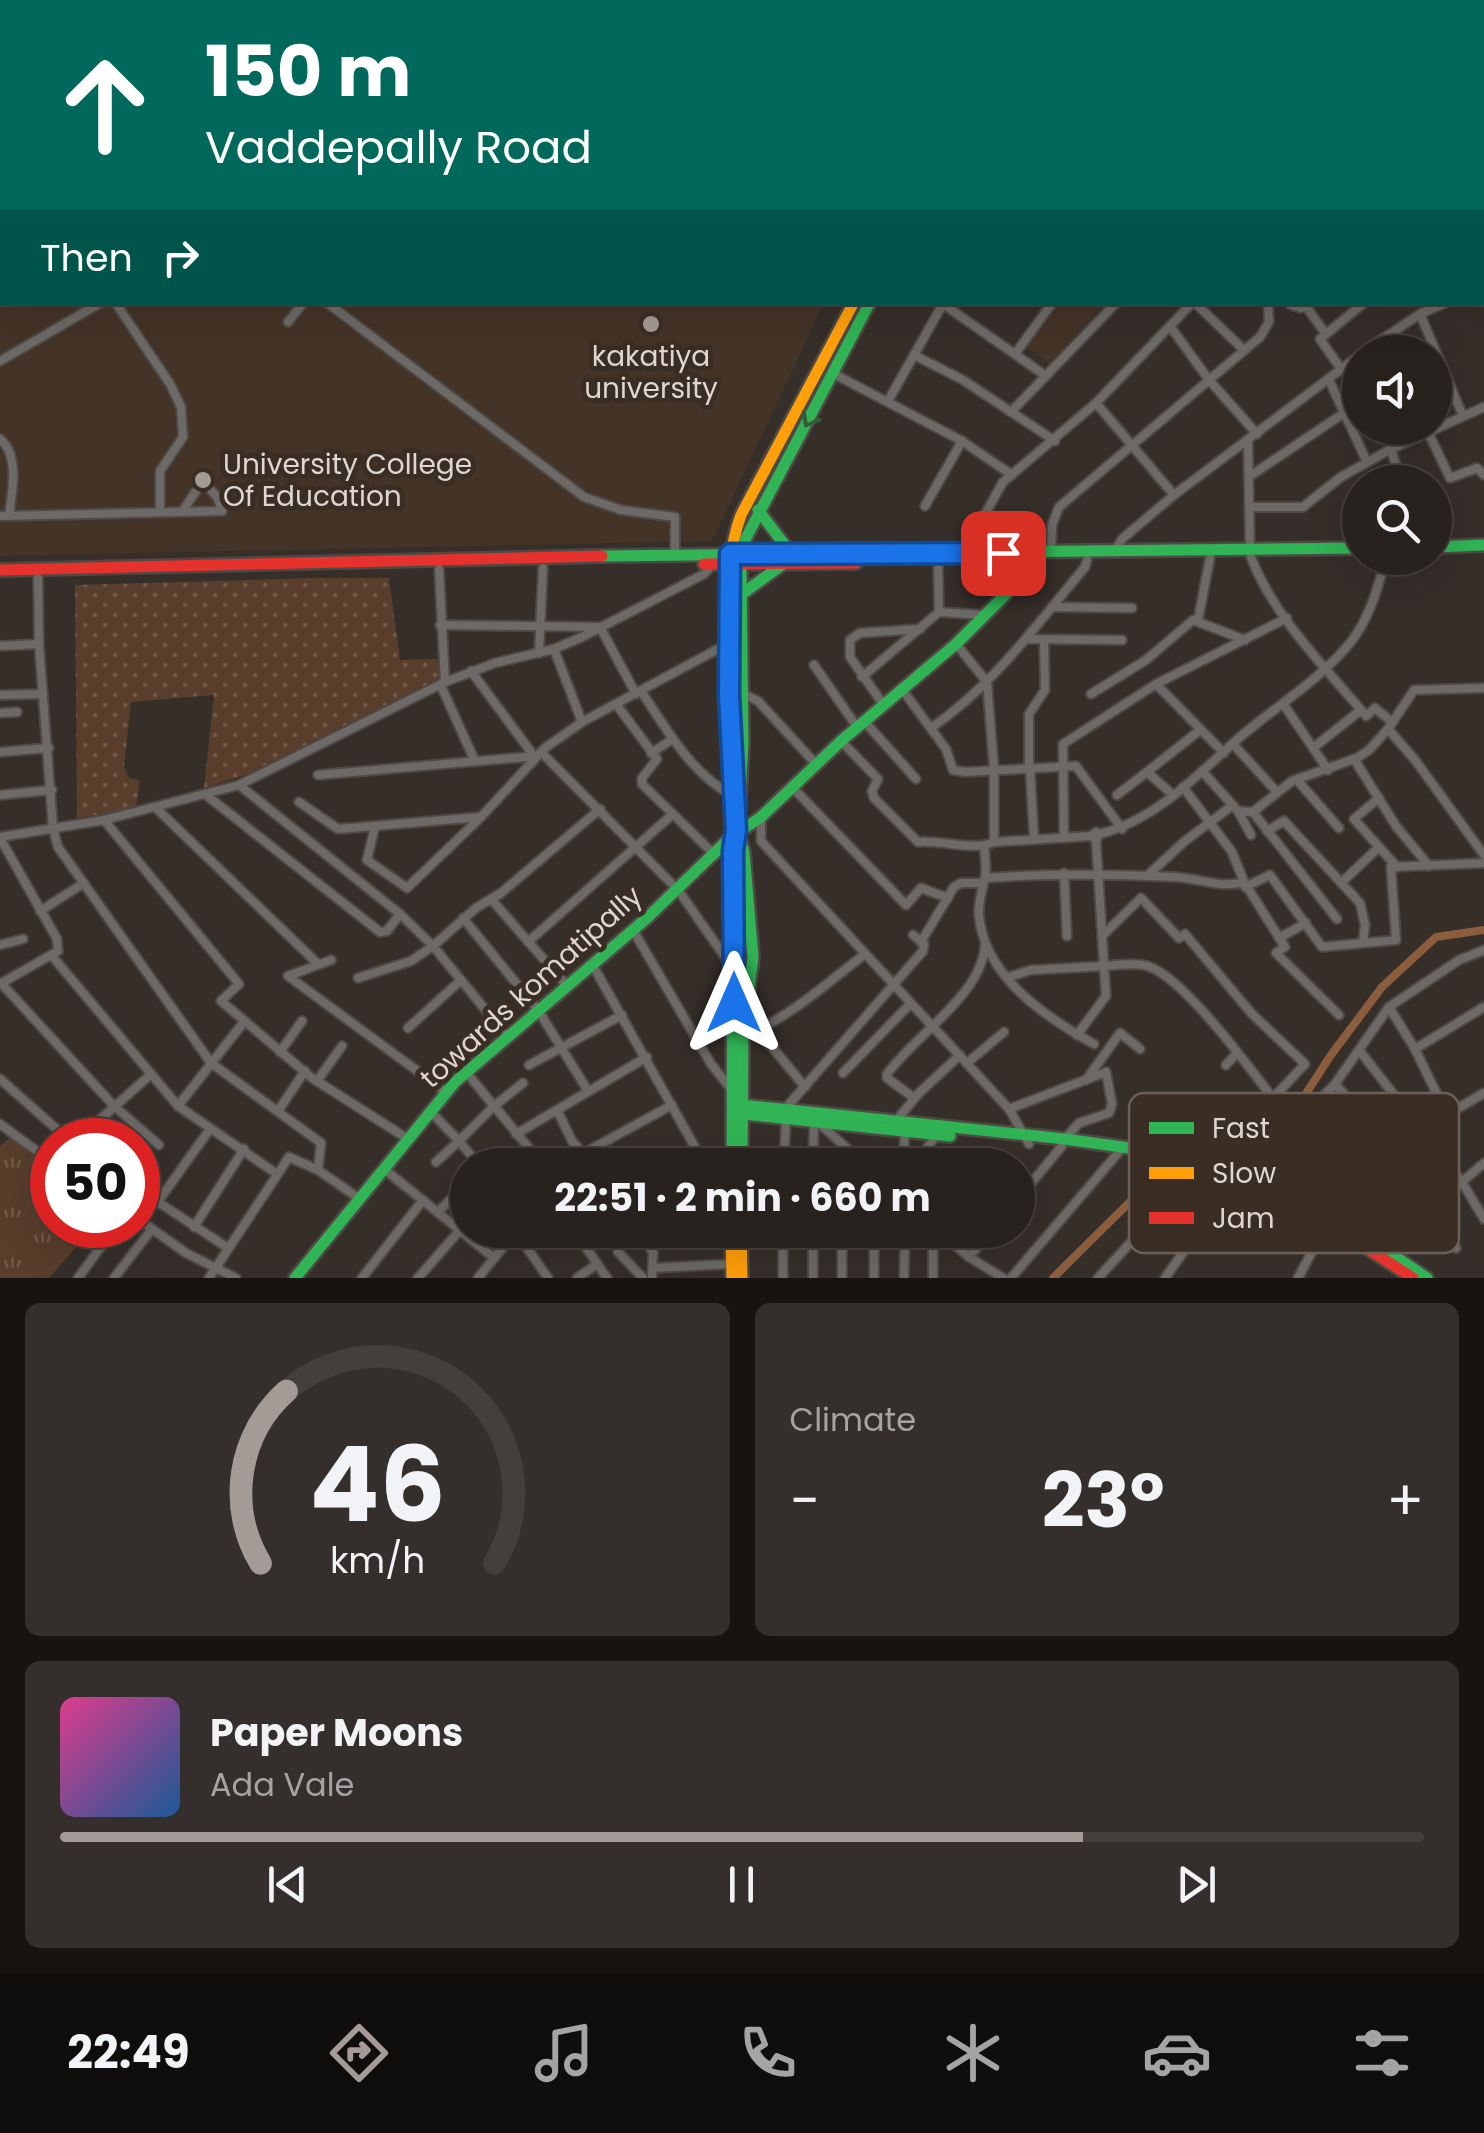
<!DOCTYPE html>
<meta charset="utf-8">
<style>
:root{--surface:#28221f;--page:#342f2c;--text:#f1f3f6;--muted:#a5a4a4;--line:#443f3d;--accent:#a49b96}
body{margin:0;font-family:Poppins,sans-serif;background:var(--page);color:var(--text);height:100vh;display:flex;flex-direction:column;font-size:38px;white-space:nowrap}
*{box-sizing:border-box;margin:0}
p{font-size:32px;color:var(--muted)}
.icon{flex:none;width:55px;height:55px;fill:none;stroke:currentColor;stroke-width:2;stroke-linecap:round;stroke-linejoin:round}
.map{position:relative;height:1278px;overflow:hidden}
.details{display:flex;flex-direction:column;gap:25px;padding:25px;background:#161311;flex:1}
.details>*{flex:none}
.banner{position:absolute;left:0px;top:0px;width:1485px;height:305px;box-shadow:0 10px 40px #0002,0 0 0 2px var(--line);background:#00695c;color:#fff;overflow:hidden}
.buttons{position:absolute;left:1342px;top:335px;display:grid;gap:20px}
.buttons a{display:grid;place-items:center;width:110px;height:110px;border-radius:50%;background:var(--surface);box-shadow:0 10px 40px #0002,0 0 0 2px var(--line);font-size:50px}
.speed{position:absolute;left:30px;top:1118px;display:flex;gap:20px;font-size:50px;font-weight:700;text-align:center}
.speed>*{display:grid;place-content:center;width:130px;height:130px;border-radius:50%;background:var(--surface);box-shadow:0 10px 40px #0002,0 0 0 2px var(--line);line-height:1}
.speed .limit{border:15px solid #d22;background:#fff;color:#111}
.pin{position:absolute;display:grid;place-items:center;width:85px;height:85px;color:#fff;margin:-42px;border-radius:20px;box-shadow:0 5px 15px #0006}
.me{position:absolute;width:110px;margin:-55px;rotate:0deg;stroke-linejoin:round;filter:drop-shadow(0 0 8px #0008)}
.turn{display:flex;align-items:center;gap:35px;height:210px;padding:0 40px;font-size:45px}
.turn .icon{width:130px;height:130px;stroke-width:2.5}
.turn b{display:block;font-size:70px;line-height:85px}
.then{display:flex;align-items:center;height:95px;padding:0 40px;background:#0003;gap:20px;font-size:38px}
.big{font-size:75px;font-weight:700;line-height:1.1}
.details .tile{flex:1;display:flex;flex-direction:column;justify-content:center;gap:15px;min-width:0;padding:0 35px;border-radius:15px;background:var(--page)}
.details .dial{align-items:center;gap:0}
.dial svg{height:260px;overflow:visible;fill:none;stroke:var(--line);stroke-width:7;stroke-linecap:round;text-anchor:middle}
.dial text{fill:var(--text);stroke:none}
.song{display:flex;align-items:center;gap:30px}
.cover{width:120px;height:120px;border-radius:15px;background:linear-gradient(135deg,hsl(330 70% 55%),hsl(210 70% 35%))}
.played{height:10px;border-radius:5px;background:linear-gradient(90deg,var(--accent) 75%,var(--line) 75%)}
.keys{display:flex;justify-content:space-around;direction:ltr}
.heat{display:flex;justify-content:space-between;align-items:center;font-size:55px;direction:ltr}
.details .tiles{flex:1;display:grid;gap:25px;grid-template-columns:1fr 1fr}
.tile:last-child{grid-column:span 2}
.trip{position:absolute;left:450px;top:1148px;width:585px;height:100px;border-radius:50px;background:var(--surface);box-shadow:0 10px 40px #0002,0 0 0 2px var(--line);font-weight:700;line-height:100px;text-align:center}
.menu{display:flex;height:160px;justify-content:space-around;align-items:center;background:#100e0c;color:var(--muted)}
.menu .icon{width:70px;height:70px}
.menu .on{color:var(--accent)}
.menu b{font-size:45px;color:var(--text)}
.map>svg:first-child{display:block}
.built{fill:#443327}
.grass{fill:url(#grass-dots)}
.park{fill:url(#park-tufts)}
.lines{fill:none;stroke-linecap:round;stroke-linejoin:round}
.canal{stroke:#8b5d3c;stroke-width:8}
.street-casing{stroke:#4f4945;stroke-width:12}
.fast-casing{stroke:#4f4945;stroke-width:16}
.slow-casing{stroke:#4f4945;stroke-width:16}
.jam-casing{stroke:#4f4945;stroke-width:16}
.street{stroke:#6c6966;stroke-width:8}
.fast{stroke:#30b455;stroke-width:11}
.slow{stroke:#ff9f0a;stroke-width:11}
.jam{stroke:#e5322d;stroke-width:11}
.oneway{stroke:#365c35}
.route-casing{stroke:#114b97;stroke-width:25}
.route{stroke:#1a73e8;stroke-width:18}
.poi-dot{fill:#a49b96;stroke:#3a2d24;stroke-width:4}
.labels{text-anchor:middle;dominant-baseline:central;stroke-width:10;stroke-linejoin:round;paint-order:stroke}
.poi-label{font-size:28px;fill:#dfd6d1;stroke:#3a2d24}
.street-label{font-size:28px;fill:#dfd6d1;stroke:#3a2d24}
.key{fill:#3a2d24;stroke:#6c6058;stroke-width:2.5}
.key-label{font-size:28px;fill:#dfd6d1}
</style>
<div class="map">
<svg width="1484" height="1278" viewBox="0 0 1484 1278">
<defs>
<pattern id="grass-dots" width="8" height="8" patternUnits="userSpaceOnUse" patternTransform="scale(2.5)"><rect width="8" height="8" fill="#583e2b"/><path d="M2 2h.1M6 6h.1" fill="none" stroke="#705949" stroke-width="1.8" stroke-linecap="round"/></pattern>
<pattern id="park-tufts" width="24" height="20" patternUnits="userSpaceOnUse" patternTransform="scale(2.5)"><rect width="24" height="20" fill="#583e2b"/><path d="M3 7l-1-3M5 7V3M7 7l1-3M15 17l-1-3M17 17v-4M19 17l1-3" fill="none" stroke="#705949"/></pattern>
</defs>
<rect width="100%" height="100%" fill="#352e29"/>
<g class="built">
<polygon points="0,0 965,0 2,2 2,302 824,303 712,541 0,556"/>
<polygon points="1057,303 1097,303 1102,306 1050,364 1025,346"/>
</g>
<polygon class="grass" points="313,578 389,578 400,660 439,659 442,680 255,772 204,788 214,695 131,702 124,767 129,778 140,780 136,809 77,818 75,585"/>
<polygon class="park" points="12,1136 52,1167 52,1182 47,1190 52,1197 52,1225 86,1225 90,1231 49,1278 0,1278 0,1146"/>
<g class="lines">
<polyline class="canal" points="1053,1278 1156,1176 1177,1219 1227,1171 1281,1132 1331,1055 1382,987 1436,937 1484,930"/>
<defs>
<g id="street">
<polyline points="786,0 786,2"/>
<polyline points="958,0 959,2"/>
<polyline points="1156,0 1159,2"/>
<polyline points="1264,0 1265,2"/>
<polyline points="1357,0 1359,2"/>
<polyline points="215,2 218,0"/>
<polyline points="518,2 522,0"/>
<polyline points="1138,2 1142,0"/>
<polyline points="1288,2 1292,0"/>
<polyline points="1393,2 1396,0"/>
<polyline points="0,186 2,184"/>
<polyline points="1482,289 1484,288"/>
<polyline points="115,302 170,384 181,407 183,437 160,471 160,511"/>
<polyline points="326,302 584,497 621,510 675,517 675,555"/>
<polyline points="1194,302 1244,350"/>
<polyline points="943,304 1046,376"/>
<polyline points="1291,305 1301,308 1309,303"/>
<polyline points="1305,305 1325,333"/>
<polyline points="1420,314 1463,416"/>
<polyline points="288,322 304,302"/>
<polyline points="1170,326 1209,380 1257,434"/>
<polyline points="1363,352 1420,314 1447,302"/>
<polyline points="1015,354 1053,302"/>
<polyline points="914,355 963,380 1055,441"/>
<polyline points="0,361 102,302"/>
<polyline points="1341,369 1320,339 1365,302"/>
<polyline points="834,374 962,441 1012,475"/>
<polyline points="1329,380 1367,462"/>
<polyline points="888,401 944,302"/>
<polyline points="1096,403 1174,495"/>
<polyline points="1011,412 1117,302"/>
<polyline points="1428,432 1450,478 1477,468 1484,475"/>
<path d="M0,439c20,16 12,54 9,77"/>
<polyline points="1248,442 1250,549"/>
<polyline points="1391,449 1401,482"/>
<polyline points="1250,476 1344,413"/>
<polyline points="925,506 962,441"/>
<polyline points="1250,507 1303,507 1341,477 1391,449 1484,407"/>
<polyline points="182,512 196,491"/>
<polyline points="0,516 222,511 218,498 211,490"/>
<polyline points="1115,551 1122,539 1174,495 1360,355"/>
<polyline points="1051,553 1052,525 1059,507 1260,337 1269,322 1268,302"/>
<polyline points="978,554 984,516 1003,482 1096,403 1193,302"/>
<path d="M1251,557c22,59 75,111 115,159l9,-8 17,14"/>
<polyline points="938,562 939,612"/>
<polyline points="439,569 445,682"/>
<polyline points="38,578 39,644 53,828 58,847 211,1063 321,1143 318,1170"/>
<polyline points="1052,607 1132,608"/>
<polyline points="1198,620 1210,558"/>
<polyline points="440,625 600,627 636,694"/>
<polyline points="1026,639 1122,640"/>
<polyline points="956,644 987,682 994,769 994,842"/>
<polyline points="0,646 39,644"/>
<polyline points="554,649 582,722"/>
<polyline points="539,653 543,568"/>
<polyline points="814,665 857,727"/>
<polyline points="471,671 534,756"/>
<polyline points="862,677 939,612 985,615"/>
<polyline points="1156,684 1224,753"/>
<polyline points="441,686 474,759"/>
<polyline points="901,688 946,749 953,770 965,772 1076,766 1122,829"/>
<path d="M641,691c25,37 50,83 91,104"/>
<polyline points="742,693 758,701 816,764"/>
<polyline points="1091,694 1146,660 1193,620 1245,640"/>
<polyline points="0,695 43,694"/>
<polyline points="616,704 657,759 642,778 642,784 715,855"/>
<polyline points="883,704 850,657 850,640 860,633 920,629"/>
<polyline points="1284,705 1328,770"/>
<polyline points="0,713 17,712"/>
<polyline points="864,721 916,779"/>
<path d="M931,728c62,-42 106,-104 154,-161l2,-7"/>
<polyline points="1388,729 1415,760 1484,855"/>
<path d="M841,741l37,38 -6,12 2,7 44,44c23,-3 55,10 76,0l97,-6"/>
<polyline points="1233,744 1276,791"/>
<polyline points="1313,748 1361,710"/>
<polyline points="0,752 49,748"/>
<polyline points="541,752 678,890 732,967"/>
<polyline points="651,753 673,739"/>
<polyline points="1354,759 1396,826 1429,866"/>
<polyline points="1029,769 1029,714 1045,690 1044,640"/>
<polyline points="1030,769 1034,838"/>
<polyline points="1202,771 1238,811 1253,812 1292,781 1357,758 1369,750 1388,729 1414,690 1484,688"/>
<polyline points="318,775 537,756"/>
<polyline points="1297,780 1339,828"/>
<polyline points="239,785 400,914 433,946 507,1036"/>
<polyline points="792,787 906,905 921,888 948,898"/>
<polyline points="1183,787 1232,852 1244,882"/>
<polyline points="0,795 52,790"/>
<polyline points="206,795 380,932 387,931 400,914"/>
<polyline points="1117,795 1147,772"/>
<polyline points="1173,795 1147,772 1200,730"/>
<polyline points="1379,798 1354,819 1397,867"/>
<polyline points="299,802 338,829 480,817"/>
<polyline points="156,808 317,963"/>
<polyline points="1238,811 1251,835"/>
<polyline points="1253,812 1337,919"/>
<polyline points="761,817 761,841 1009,1109 1029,1144"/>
<polyline points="104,820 239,984 221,1001 312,1078 408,1139"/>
<polyline points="375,826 367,860 407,888 481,817 545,748 582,722 729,643"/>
<polyline points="1267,831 1284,821 1360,903 1365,925 1363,943"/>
<path d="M1099,834c52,-12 95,-55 133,-90 39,-35 85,-61 118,-101 20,-25 28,-56 36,-85"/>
<polyline points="0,837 104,820 239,785 445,682 495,663 554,649 582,637 704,574 713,564"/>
<polyline points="0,838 57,939 58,951 0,984"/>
<polyline points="1064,838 1063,744 1156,684 1287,618"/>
<path d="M984,846c1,10 3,23 1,32 -3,12 -7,24 -6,37 5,61 66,102 115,129"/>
<polyline points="1064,873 1067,936"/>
<polyline points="1148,875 1185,841 1233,805"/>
<path d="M985,878c64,-5 126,-4 190,-1 24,1 45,12 69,5l41,65 -9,6 63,62"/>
<polyline points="1341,883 1378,848"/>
<polyline points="1245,887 1270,875 1322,947 1396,940 1391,867 1484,863"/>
<polyline points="491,899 567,986"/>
<polyline points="40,911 84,883"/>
<polyline points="463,918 538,1010 588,1091"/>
<polyline points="633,930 711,1064 731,1089"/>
<polyline points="1279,938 1306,923"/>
<polyline points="528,942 673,814"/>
<polyline points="921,942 954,887 961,883 982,883"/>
<polyline points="0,945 23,939"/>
<polyline points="52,956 178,1106 277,1174"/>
<polyline points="331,960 288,976 446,1092"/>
<polyline points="592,964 696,1149 709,1165"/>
<polyline points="1009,977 1031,970 1104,966 1096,840 1091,836 1096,832 1099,835 1096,840"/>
<polyline points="358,978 411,961 433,946 476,908 501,893 600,809"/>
<polyline points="1,983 114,1106 159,1145"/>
<polyline points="1389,1007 1415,1049 1447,1115"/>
<polyline points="408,1028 460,981"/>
<polyline points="758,1030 805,1087"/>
<path d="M1077,1035l29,-39 -2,-30c12,-1 27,-3 39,-1 36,5 106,103 130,133l32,-34 -53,-50 -67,-80 -6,4 -38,-40 -39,38"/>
<path d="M743,1036c44,-16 85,-54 122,-82"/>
<polyline points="1415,1049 1484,1007"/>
<polyline points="1359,1050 1462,1182 1484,1219"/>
<polyline points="280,1052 302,1021"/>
<polyline points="967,1063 1004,1032"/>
<polyline points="529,1065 622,1015"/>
<polyline points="1226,1065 1237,1053"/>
<polyline points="466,1072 543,1165"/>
<polyline points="843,1073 911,1003"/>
<polyline points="0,1079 69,1140"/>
<polyline points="1086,1080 1120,1033 1140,1049"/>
<polyline points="317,1081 342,1046"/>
<polyline points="1335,1084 1380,1135 1408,1176 1436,1204"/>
<path d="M914,1098l-27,-20v-4c29,-40 95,-79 98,-129"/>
<polyline points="178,1106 243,1023"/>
<polyline points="785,1109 923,951 924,944 913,935"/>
<polyline points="1009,1109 1106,1072 1112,1104 1109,1113 1079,1123 1065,1139"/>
<polyline points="557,1110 572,1141 594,1165"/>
<polyline points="278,1111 305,1071"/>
<polyline points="430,1111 459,1141 494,1106 523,1083"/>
<polyline points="1307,1114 1408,1230"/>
<polyline points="896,1121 919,1093 960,1055"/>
<polyline points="819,1123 865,1165"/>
<polyline points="0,1124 52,1162"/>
<polyline points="1421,1130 1484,1093"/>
<polyline points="516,1134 647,1057"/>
<polyline points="77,1140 150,1075"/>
<polyline points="586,1152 672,1105"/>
<polyline points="436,1162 459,1141 479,1165"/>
<polyline points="667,1165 696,1149"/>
<polyline points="784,1165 786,1117"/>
<polyline points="813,1165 814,1120"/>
<polyline points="896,1165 904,1149 905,1131"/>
<polyline points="915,1165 937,1134"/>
<polyline points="384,1169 494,1258"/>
<polyline points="138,1189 228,1248"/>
<polyline points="1018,1199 1062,1146"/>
<polyline points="157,1203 210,1129"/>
<polyline points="1433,1208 1456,1248"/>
<polyline points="438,1212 468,1182"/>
<polyline points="138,1219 186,1253 236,1278"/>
<polyline points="194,1227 244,1149"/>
<polyline points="574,1230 607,1278"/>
<polyline points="638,1230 653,1252 652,1278"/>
<polyline points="842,1230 842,1278"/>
<polyline points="874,1230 874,1278"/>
<polyline points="937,1230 969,1257 1003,1278"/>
<polyline points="516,1232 548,1278"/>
<polyline points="641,1235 731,1232"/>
<polyline points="1206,1246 1243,1179 1335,1084 1389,1007 1459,960 1484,950"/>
<polyline points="618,1252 643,1278"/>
<polyline points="1386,1255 1436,1204 1484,1163"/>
<polyline points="969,1257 992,1230"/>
<polyline points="653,1268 731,1264"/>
<polyline points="78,1278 117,1225"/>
<polyline points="114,1278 152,1229"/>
<polyline points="209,1278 289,1157 318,1170 360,1199"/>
<polyline points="362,1278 423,1200"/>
<polyline points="418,1278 460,1230"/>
<polyline points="478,1278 517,1230"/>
<polyline points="577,1278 597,1264"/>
<polyline points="783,1278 783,1230"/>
<polyline points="813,1278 813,1230"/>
<polyline points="904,1278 905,1230"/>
<polyline points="933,1278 933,1230"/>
<polyline points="1011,1278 1118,1153"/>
<polyline points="1098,1278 1157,1214 1194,1237 1233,1176"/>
<polyline points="1165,1278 1194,1237"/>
<polyline points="1298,1278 1329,1220"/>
</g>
<g id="fast">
<polyline points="1033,2 1034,0"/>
<polyline points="758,510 791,553"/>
<polyline points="1435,547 1484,545"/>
<polyline points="602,556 1360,548"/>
<polyline points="742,594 783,564"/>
<polyline points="738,831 743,744 741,564 746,538 870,302"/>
<polyline points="739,832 761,817 841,741 956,644 1023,577 1028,566 1028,553"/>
<polyline points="739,835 744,852 753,957 743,1036 742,1165"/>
<polyline points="733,1104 1065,1139 1158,1152 1247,1174 1331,1213 1427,1278"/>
<polyline points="734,1113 950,1136"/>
<polyline points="732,1165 733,850 736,836"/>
<polyline points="295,1278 455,1082 647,918 734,834"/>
</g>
<g id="slow">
<polyline points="1019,2 1021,0"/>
<path d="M735,821c-5,-61 -6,-123 -6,-185 0,-41 -3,-81 12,-121l113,-213"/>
<polyline points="731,1230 732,1278"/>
<polyline points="741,1230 742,1278"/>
</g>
<g id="jam">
<polyline points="704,564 856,563"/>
<polyline points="0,570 602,556"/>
<polyline points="1249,1182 1297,1203 1413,1278"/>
</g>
</defs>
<use href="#street" class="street-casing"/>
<use href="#fast" class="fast-casing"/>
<use href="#slow" class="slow-casing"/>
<use href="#jam" class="jam-casing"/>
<use href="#street" class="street"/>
<use href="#fast" class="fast"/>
<use href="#slow" class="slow"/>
<use href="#jam" class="jam"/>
</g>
<defs><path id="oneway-chevron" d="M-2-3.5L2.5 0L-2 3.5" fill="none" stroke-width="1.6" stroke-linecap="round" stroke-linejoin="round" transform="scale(2.5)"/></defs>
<use class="oneway" href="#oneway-chevron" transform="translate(809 420) rotate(119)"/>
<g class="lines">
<defs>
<polyline id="route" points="734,1003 733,850 736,830 729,695 730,554 1003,553"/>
</defs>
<use href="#route" class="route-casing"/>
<use href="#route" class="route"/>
</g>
<g class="poi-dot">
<circle cx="651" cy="324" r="10"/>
<circle cx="203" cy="480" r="10"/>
</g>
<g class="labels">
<g class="poi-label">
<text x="651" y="356">kakatiya<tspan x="651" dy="32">university</tspan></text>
<text x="223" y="464" text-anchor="start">University College<tspan x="223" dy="32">Of Education</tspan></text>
</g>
<g class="street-label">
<text transform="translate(531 987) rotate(-42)">towards komatipally</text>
</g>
</g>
<rect x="1129" y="1093" width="330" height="160" rx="15" class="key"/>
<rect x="1149" y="1122" width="45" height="12" fill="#30b455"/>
<rect x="1149" y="1167" width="45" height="12" fill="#ff9f0a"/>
<rect x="1149" y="1212" width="45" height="12" fill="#e5322d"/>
<g class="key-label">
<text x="1212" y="1138">Fast</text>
<text x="1212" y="1183">Slow</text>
<text x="1212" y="1228">Jam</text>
</g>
</svg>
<div class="buttons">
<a><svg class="icon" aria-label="sound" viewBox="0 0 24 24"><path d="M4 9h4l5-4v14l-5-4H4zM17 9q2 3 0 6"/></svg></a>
<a><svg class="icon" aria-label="search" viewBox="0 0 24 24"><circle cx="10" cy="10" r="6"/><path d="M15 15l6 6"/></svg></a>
</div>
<div class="speed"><div class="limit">50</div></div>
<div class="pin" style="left:1003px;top:553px;background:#d93025"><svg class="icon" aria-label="arrive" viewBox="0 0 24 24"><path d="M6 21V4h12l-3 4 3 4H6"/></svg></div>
<svg class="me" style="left:734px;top:1003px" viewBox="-20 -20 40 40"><path d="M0-17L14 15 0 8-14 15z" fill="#1a73e8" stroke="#fff" stroke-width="4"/></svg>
<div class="trip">22:51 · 2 min · 660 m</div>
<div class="banner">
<div class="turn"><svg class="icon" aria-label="ahead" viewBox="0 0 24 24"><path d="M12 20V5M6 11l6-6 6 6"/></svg><div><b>150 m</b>Vaddepally Road</div></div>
<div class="then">Then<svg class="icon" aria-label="right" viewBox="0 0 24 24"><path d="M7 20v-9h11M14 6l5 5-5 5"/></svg></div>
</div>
</div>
<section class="details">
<div class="tiles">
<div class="tile dial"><svg viewBox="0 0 100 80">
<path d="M14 69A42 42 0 1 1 86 69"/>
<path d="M14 69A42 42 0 0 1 22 16" stroke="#a49b96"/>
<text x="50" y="56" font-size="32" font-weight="700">46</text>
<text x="50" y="72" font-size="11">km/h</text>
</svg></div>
<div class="tile"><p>Climate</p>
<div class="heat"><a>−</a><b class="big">23°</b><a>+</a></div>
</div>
<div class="tile">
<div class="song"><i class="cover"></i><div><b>Paper Moons</b><p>Ada Vale</p></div></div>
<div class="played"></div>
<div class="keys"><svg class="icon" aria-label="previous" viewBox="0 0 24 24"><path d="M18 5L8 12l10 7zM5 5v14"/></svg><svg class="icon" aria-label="pause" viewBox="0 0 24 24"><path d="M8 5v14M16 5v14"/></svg><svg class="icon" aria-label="next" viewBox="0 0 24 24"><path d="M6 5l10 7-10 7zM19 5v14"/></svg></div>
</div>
</div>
</section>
<nav class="menu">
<b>22:49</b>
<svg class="icon on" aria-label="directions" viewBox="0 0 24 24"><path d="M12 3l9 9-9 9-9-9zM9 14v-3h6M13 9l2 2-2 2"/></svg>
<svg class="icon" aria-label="music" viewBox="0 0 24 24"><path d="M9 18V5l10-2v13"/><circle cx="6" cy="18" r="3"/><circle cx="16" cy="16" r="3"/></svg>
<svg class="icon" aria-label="phone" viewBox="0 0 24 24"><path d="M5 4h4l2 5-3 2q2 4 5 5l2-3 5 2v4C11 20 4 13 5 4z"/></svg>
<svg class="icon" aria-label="climate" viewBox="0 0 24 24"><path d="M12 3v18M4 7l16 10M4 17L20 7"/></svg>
<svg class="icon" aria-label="car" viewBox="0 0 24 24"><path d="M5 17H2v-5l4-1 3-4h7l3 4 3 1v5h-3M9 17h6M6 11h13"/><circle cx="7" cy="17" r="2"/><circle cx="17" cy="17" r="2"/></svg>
<svg class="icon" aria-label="filters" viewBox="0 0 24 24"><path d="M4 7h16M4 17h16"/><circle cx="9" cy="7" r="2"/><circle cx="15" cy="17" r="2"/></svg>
</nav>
